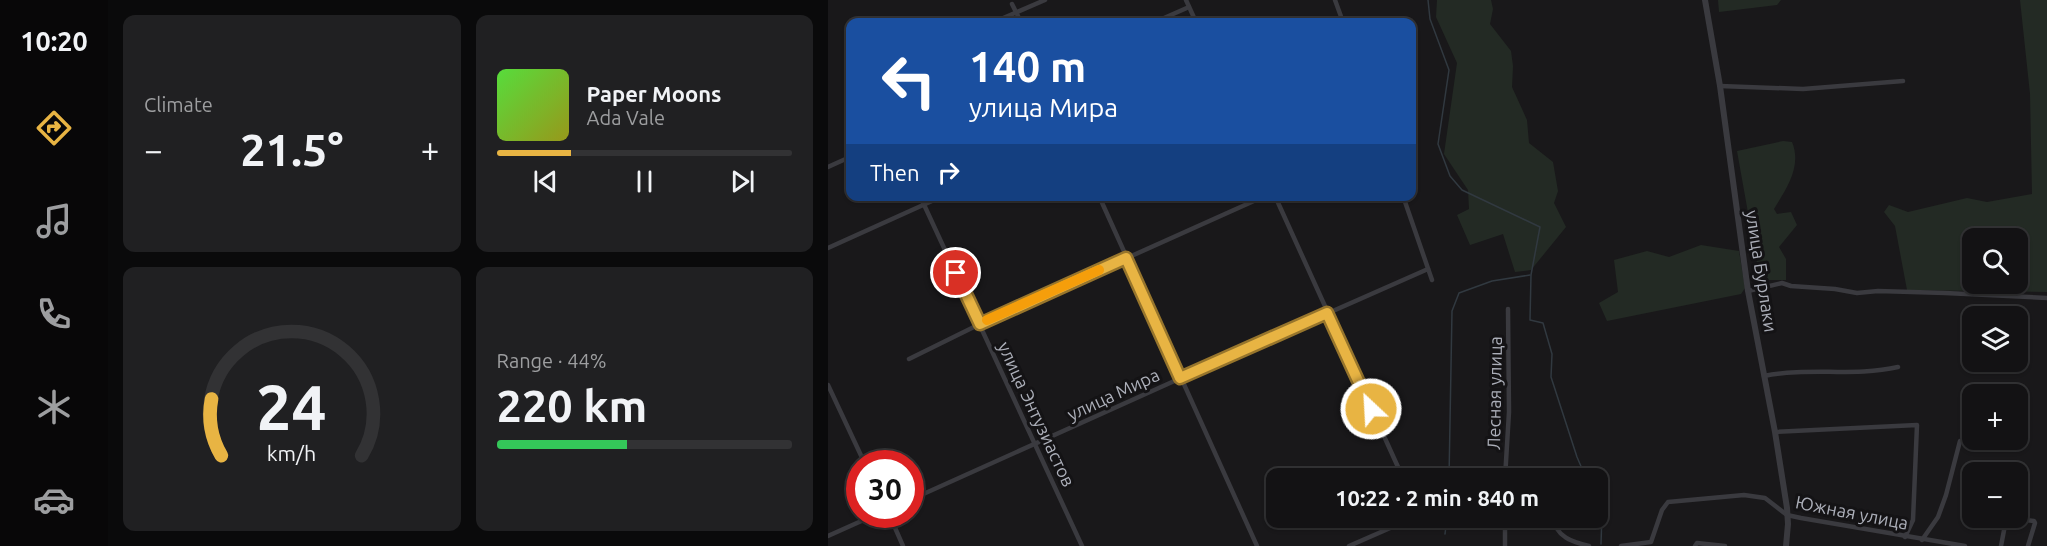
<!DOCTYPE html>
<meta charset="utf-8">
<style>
:root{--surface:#131214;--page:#202022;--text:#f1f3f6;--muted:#9d9ea0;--line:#323234;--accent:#e8b443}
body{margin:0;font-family:Ubuntu,sans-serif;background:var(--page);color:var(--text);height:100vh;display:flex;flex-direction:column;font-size:22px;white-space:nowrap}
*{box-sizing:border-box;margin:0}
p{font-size:20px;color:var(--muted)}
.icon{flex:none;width:33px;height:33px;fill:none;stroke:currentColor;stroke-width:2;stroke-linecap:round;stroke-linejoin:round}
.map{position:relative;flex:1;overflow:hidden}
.details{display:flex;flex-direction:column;gap:15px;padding:15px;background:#0a0a0b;width:720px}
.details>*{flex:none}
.banner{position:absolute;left:18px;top:18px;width:570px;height:183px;border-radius:12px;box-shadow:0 2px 4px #0004,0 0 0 2px var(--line);background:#1a4fa0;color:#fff;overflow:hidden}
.buttons{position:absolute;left:1134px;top:228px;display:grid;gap:12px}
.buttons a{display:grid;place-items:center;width:66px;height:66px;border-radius:12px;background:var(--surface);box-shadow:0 2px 4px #0004,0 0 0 2px var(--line);font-size:30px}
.speed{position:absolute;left:18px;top:450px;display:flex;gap:12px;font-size:30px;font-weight:700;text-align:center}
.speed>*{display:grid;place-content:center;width:78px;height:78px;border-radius:50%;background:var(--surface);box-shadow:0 2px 4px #0004,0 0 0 2px var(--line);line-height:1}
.speed .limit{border:9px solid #d22;background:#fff;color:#111}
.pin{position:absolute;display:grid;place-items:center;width:51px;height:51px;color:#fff;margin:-26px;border:3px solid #fff;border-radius:50%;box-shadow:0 2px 6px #0007}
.me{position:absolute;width:66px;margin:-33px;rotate:335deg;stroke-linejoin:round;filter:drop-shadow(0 0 4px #0008)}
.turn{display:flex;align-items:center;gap:21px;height:126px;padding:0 24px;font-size:27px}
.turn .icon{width:78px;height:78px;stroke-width:2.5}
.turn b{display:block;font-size:42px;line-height:51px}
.then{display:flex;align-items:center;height:57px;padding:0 24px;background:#0003;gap:12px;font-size:22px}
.big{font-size:45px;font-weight:700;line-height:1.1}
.details .card{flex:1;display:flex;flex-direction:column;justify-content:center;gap:9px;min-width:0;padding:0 21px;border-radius:12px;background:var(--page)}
.details .dial{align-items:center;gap:0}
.dial svg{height:156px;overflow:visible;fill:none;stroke:var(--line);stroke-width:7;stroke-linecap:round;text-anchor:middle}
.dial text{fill:var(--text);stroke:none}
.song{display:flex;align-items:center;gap:18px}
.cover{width:72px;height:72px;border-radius:9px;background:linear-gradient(135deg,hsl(110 70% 55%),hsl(60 70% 35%))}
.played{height:6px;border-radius:3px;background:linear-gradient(90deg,var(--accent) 25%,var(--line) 25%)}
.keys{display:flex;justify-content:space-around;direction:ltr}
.heat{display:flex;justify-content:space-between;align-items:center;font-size:33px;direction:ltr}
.charge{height:9px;border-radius:4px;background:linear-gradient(90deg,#34c759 44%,var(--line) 0)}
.details .tiles{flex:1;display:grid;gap:15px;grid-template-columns:repeat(2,1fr)}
.trip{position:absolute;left:438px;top:468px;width:342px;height:60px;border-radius:12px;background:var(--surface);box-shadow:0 2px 4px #0004,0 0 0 2px var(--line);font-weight:700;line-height:60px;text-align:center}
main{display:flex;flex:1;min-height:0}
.dock{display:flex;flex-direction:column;width:108px;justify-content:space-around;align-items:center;background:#080708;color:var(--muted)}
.dock .icon{width:42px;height:42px}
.dock .selected{color:var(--accent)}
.dock b{font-size:27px;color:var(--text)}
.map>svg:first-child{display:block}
.green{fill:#232a24;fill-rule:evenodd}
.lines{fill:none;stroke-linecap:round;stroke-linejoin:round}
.stream{stroke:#313940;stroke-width:1.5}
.minor{stroke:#3a3a3f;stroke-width:4.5}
.tertiary{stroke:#3a3a3f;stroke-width:6}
.route-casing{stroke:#97752c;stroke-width:15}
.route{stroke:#e8b443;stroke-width:10}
.slow{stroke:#f59e0b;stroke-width:10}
.labels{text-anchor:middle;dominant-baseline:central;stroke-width:6;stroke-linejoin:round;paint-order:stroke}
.street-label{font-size:18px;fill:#acafb9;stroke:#141315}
</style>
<main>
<nav class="dock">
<b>10:20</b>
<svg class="icon selected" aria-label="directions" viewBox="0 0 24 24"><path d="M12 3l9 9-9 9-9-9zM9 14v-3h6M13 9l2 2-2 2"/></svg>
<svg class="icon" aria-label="music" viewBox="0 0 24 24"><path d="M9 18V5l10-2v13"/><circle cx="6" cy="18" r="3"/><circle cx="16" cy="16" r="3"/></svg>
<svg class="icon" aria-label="phone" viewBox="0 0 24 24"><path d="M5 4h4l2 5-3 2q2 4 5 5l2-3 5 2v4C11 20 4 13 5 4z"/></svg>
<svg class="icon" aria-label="climate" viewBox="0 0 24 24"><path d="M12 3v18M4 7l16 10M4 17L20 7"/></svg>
<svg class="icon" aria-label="car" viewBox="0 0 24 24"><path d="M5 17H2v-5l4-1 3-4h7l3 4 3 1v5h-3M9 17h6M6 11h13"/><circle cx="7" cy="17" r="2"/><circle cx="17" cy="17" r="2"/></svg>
</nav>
<section class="details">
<div class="tiles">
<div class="card"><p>Climate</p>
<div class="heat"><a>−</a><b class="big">21.5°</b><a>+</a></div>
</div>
<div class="card">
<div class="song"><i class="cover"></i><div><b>Paper Moons</b><p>Ada Vale</p></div></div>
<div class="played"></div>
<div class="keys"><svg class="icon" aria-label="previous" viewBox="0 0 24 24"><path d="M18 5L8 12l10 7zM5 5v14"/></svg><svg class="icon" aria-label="pause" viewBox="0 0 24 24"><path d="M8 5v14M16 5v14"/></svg><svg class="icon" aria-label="next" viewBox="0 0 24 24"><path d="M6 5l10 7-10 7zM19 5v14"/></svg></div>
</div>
<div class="card dial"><svg viewBox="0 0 100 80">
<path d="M14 69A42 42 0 1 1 86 69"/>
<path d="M14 69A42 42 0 0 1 9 40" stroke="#e8b443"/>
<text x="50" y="56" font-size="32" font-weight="700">24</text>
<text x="50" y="72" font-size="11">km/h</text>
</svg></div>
<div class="card"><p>Range · 44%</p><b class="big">220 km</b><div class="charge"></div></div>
</div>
</section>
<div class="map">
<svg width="1219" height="546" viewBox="0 0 1219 546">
<rect width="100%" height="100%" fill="#19181a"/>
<g class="green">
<polygon points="609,0 663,0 665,9 662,24 683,51 685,66 684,87 699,120 701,143 725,162 730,191 726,203 738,227 703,270 687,272 675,234 642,245 629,215 641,209 640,190 616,154 629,63 608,17"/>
<polygon points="890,0 953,0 949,5 891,12"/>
<path d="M1192,0h27v292l-140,-2 -12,-64 -11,-14 5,-7 19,7 59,-14 20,4 45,-8 -2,-100zM1144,238h46v46h-46z"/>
<path d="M955,141l9,1c10,24 -5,46 -18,67l3,5 14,-2 6,13 -18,22 7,12v21h-26l-23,-129z"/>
<polygon points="873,245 911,251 917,288 913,294 779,321 771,303 790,292 786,260 819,251 841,257"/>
</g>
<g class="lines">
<g class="stream">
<polyline points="600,0 602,19 621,70 610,144 622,176 634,190 712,227 703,275 702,320 715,323 724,354 723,377 749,457 758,478"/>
<polyline points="621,478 624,311 631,293 664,281 702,275"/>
<polyline points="770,503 774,513 773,544"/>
<polyline points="617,534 619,518"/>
</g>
<g class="minor">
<polyline points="358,0 368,22"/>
<polyline points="507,0 515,22"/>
<polyline points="184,4 193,22"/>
<polyline points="166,22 217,0"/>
<polyline points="327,22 361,7"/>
<polyline points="892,86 975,89 1075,81"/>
<polyline points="0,167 22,157"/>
<polyline points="92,196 254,546"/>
<polyline points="271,196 429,546"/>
<polyline points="447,196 575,478"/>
<polyline points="575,196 604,280"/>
<polyline points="0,248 115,196"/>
<polyline points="920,291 954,283 963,286 1007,289 1029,293 1050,291 1117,293 1219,298"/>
<polyline points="81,359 152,324 437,196"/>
<path d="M936,376c44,-9 90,1 134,-9"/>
<polyline points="0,385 37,464"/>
<polyline points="947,432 1089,425 1085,520 1077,537"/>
<polyline points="724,476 724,478"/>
<polyline points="677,478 681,412 680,309"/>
<polyline points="82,500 353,378 600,269"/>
<polyline points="61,514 75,546"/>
<path d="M726,518c1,19 19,24 35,28"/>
<polyline points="1182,518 1206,521 1207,523 1200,546"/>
<polyline points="0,536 49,514"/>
<polyline points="1094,540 1110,517 1118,495 1132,441"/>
<polyline points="521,546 585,518"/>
<polyline points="677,546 677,518"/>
<polyline points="793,546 823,542 834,510 840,502 916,495 937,498 959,515 973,518 1137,546"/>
<polyline points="867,546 869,543 897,546"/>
<polyline points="1173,546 1178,520 1181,518"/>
</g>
<polyline class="tertiary" points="877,0 892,86 920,291 947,432 959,508 960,524 958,546"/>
</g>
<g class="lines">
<defs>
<polyline id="route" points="128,273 152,324 298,258 352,378 499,313 543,409"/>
</defs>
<use href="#route" class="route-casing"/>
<use href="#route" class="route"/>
<polyline class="slow" points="159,320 271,270"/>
</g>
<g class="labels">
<g class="street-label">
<text transform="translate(934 271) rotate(81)">улица Бурлаки</text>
<text transform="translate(666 393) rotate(-89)">Лесная улица</text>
<text transform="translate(285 394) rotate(-25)">улица Мира</text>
<text transform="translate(209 414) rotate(65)">улица Энтузиастов</text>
<text transform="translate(1024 512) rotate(11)">Южная улица</text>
</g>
</g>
</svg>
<div class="buttons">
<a><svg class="icon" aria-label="search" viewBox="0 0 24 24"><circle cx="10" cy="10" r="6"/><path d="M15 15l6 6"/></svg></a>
<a><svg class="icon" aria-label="layers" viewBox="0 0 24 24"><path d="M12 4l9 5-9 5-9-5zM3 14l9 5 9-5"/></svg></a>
<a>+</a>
<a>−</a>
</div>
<div class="speed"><div class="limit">30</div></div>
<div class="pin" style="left:128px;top:273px;background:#d93025"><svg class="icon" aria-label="arrive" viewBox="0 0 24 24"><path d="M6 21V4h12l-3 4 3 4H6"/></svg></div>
<svg class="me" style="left:543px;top:409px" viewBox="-20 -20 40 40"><circle r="17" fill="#e8b443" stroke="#fff" stroke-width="3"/><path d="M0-11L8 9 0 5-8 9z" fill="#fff"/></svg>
<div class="trip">10:22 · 2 min · 840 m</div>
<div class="banner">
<div class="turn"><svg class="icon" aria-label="left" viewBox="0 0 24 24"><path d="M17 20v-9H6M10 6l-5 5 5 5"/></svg><div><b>140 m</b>улица Мира</div></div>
<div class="then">Then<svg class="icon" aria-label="right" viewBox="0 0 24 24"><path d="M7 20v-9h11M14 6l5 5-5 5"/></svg></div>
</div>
</div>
</main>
